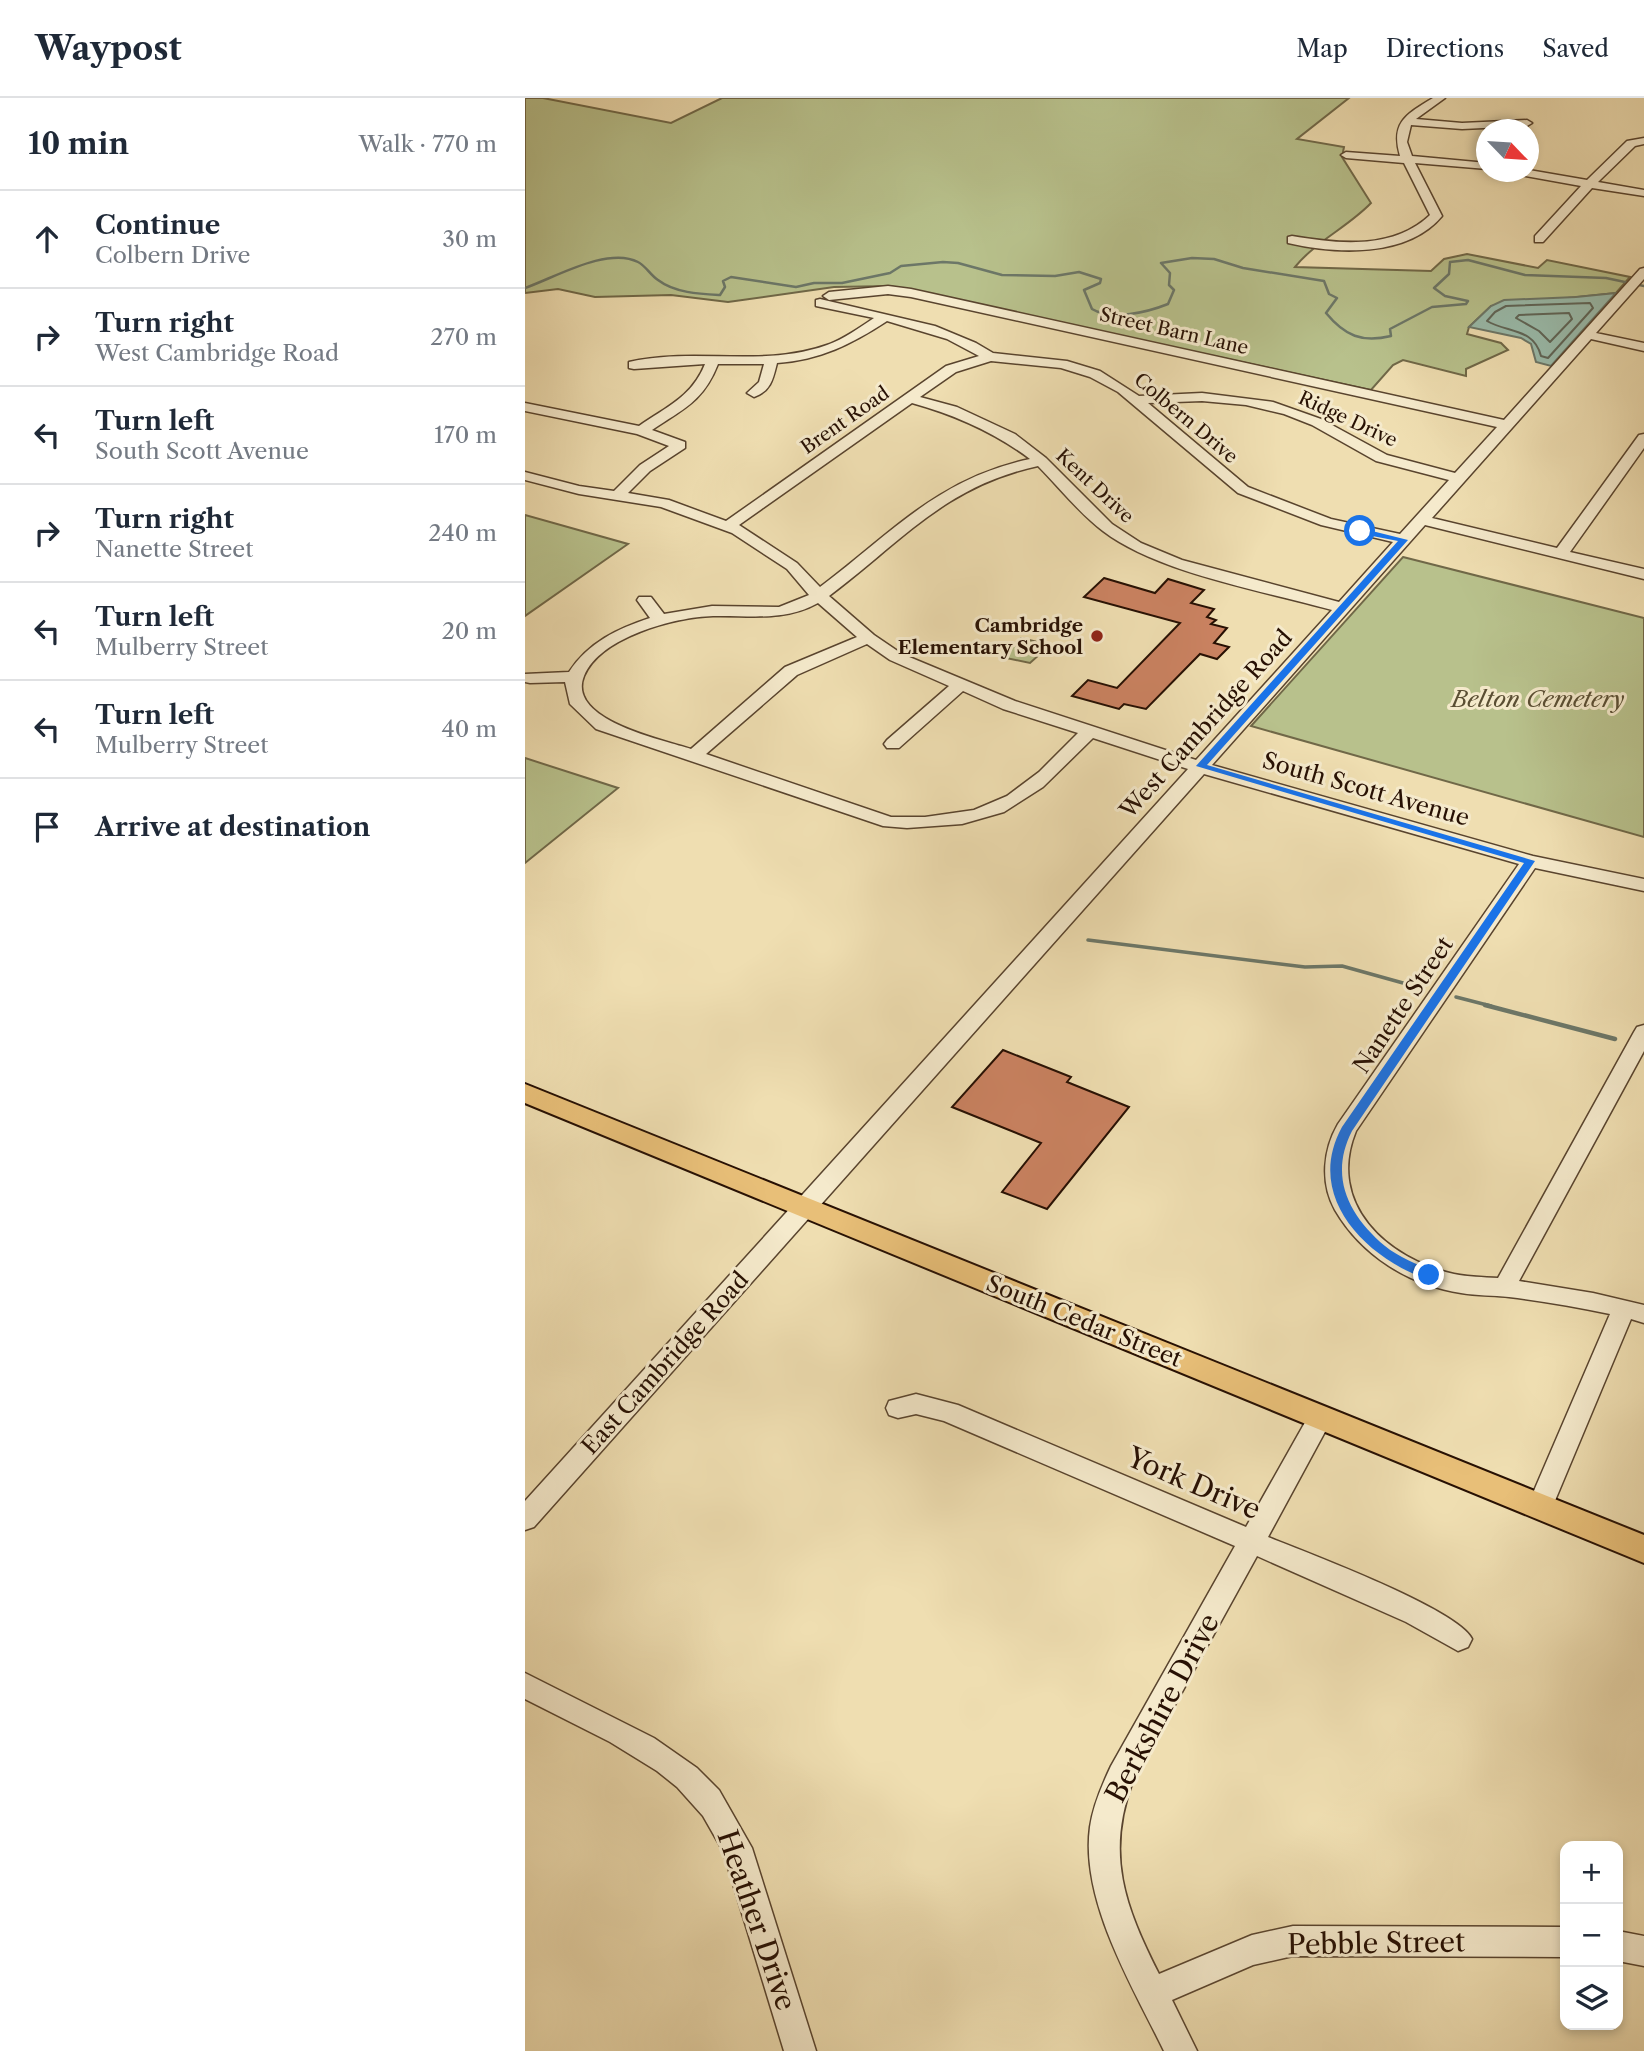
<!DOCTYPE html>
<html lang="en">
<head>
<meta charset="utf-8">
<style>
	body { margin:0; font-family:"Libre Caslon Text",serif; background:#f2f2f3; color:#1f2937 }
	.controls { position:absolute; right:21px; bottom:21px; display:grid; overflow:hidden; border-radius:14px; box-shadow:0 4px 10px #0003 }
	.controls button { width:63px; height:63px; display:grid; place-items:center; padding:0; border:0; border-bottom:2px solid #e0e1e3; background:#fff; color:#1f2937; font:35px sans-serif }
	.compass { position:absolute; left:951px; top:21px; width:63px; height:63px; border-radius:50%; background:#fff; box-shadow:0 4px 10px #0003; rotate:115deg }
	.stop { position:absolute; width:21px; height:21px; margin:-16px; border:5px solid #1a73e8; border-radius:50%; background:#fff }
	.stop.end { background:#1a73e8; border-color:#fff; box-shadow:0 2px 7px #0008 }
	.list { margin:0; padding:0; list-style:none }
	h2 { display:flex; justify-content:space-between; align-items:center; height:91px; margin:0; padding:0 28px; font-size:30px }
	h2 small { font-size:23px; font-weight:400; color:#747a83 }
	.list li { display:grid; grid-template-columns:46px 1fr auto; gap:21px; align-items:center; box-sizing:border-box; height:98px; padding:0 28px; border-top:2px solid #e0e1e3 }
	.list b { display:block; font-size:26px; white-space:nowrap }
	.list p { margin:0; font-size:23px; white-space:nowrap; color:#747a83 }
	.list em { font-size:23px; font-style:normal; color:#747a83 }
	.icon { flex:none; width:38px; height:38px; fill:none; stroke:currentColor; stroke-width:2; stroke-linecap:round; stroke-linejoin:round }
	.map { position:relative; flex:none; width:1119px; height:1953px; overflow:hidden }
	header { display:flex; align-items:center; gap:42px; box-sizing:border-box; height:98px; padding:0 35px; background:#fff; border-bottom:2px solid #e0e1e3 }
	header strong { font-size:33px }
	nav { display:flex; gap:38px; margin-inline-start:auto; font-size:24px }
	main { display:flex }
	aside { flex:1; background:#fff }
	.map>svg:first-child { display:block }
	.green { fill:#b8c18c; stroke:#706848; stroke-width:2 }
	.water { fill:#9abcac; stroke:#6c7768; stroke-width:2 }
	.lines { fill:none; stroke-linecap:round; stroke-linejoin:round }
	.shore { stroke:#606658; stroke-width:2 }
	.stream-far2 { stroke:#6c7768; stroke-width:2.5 }
	.stream-far1 { stroke:#6c7768; stroke-width:3.5 }
	.stream { stroke:#6c7768; stroke-width:4.5 }
	.building { fill:#ca8261; stroke:#271003; stroke-width:2 }
	.minor-casing { stroke:#59442e; stroke-width:3 }
	.major-casing { stroke:#271003; stroke-width:4 }
	.minor { fill:#f5eacc; fill-rule:evenodd }
	.major { fill:#e8bf78; fill-rule:evenodd }
	.route { fill:#1a73e8 }
	.poi-dot { fill:#8f2418; stroke:#f5eacc; stroke-width:2.5 }
	.labels { text-anchor:middle; dominant-baseline:central; stroke-width:6; stroke-linejoin:round; paint-order:stroke }
	.far-street-label { font-size:19px; fill:#271003; stroke:#f5eacc }
	.far-poi-label { font-size:19px; font-weight:bold; fill:#271003; stroke:#f5eacc; text-anchor:end }
	.park-label { font-size:23px; font-style:italic; fill:#5a4e33; stroke:#f5eacc }
	.street-label { font-size:23px; fill:#271003; stroke:#f5eacc }
	.near-street-label { font-size:28px; fill:#271003; stroke:#f5eacc }
</style>
</head>
<body>
<header>
<strong>Waypost</strong>
<nav><a>Map</a><a>Directions</a><a>Saved</a></nav>
</header>
<main>
<aside>
<h2>10 min<small>Walk · 770 m</small></h2>
<ul class="list">
<li><svg class="icon" aria-label="ahead" viewBox="0 0 24 24"><path d="M12 20V5M6 11l6-6 6 6"/></svg><div><b>Continue</b><p>Colbern Drive</p></div><em>30 m</em></li>
<li><svg class="icon" aria-label="right" viewBox="0 0 24 24"><path d="M7 20v-9h11M14 6l5 5-5 5"/></svg><div><b>Turn right</b><p>West Cambridge Road</p></div><em>270 m</em></li>
<li><svg class="icon" aria-label="left" viewBox="0 0 24 24"><path d="M17 20v-9H6M10 6l-5 5 5 5"/></svg><div><b>Turn left</b><p>South Scott Avenue</p></div><em>170 m</em></li>
<li><svg class="icon" aria-label="right" viewBox="0 0 24 24"><path d="M7 20v-9h11M14 6l5 5-5 5"/></svg><div><b>Turn right</b><p>Nanette Street</p></div><em>240 m</em></li>
<li><svg class="icon" aria-label="left" viewBox="0 0 24 24"><path d="M17 20v-9H6M10 6l-5 5 5 5"/></svg><div><b>Turn left</b><p>Mulberry Street</p></div><em>20 m</em></li>
<li><svg class="icon" aria-label="left" viewBox="0 0 24 24"><path d="M17 20v-9H6M10 6l-5 5 5 5"/></svg><div><b>Turn left</b><p>Mulberry Street</p></div><em>40 m</em></li>
<li><svg class="icon" aria-label="arrive" viewBox="0 0 24 24"><path d="M6 21V4h12l-3 4 3 4H6"/></svg><div><b>Arrive at destination</b></div></li>
</ul>
</aside>
<div class="map">
<svg width="1119" height="1953" viewBox="0 0 1119 1953">
	<rect width="100%" height="100%" fill="#efdeb1"/>
	<filter id="stains"><feTurbulence type="fractalNoise" baseFrequency=".00286" numOctaves="4"/><feColorMatrix values="0 0 0 0 .2 0 0 0 0 .09 0 0 0 0 .02 0 0 0 .5 -.17"/></filter>
	<radialGradient id="worn" r=".72"><stop offset=".6" stop-color="#630" stop-opacity="0"/><stop offset="1" stop-color="#630" stop-opacity=".3"/></radialGradient>
	<g class="green">
		<path d="M0,0H18L146,25L197,0H824L772,41L819,49L817,59L846,105C823,129 791,143 770,169L906,173L919,161L942,156L1013,170L1022,162L1105,179L1091,195L966,208L944,229L942,236L976,245L983,252L941,271V278L878,262L868,267L846,292L365,188L309,189L203,204L146,197L70,199L33,191L0,195Z"/>
		<polygon points="0,417 103,446 0,518"/>
		<polygon points="878,459 1119,520 1119,739 726,628"/>
		<polygon points="496,540 525,547 505,565 476,559"/>
		<polygon points="0,660 93,690 0,765"/>
	</g>
	<polygon class="water" points="1091,195 1026,268 1011,264 1006,246 996,240 944,229 966,208 979,202 1051,199"/>
	<g class="lines">
		<g class="shore">
			<path d="M1065,205L1068,210L1023,260L1016,258C1009,230 983,235 962,223L970,214L981,208Z"/>
			<polygon points="1044,215 1047,221 1025,244 1014,233 991,220 994,217"/>
		</g>
		<path class="stream-far2" d="M0,190C29,180 83,148 113,164C121,168 125,177 133,182C150,195 175,196 195,197L200,189L198,183L206,179L271,189L289,185H317L365,175L376,168L418,164L433,165L477,177L530,178L554,174L576,181L575,185L559,192L567,211C587,223 623,214 643,206L649,192L644,187L645,175L636,165L667,160L689,161L718,170L799,183L804,196L812,200L801,215C820,238 837,245 866,238L865,231L907,209L941,206L943,203L920,198L909,190L924,176L925,164L943,162L1000,177L1081,180L1119,188"/>
		<g class="stream-far1">
			<polyline points="563,842 780,869 817,868 896,890"/>
			<polyline points="931,899 966,908"/>
		</g>
		<polyline class="stream" points="960,907 1090,941"/>
	</g>
	<g class="building">
		<polygon points="579,480 630,495 643,481 679,492 666,505 689,511 682,519 691,522 686,526 702,530 689,545 704,549 692,561 675,556 621,611 599,606 594,611 547,598 563,582 592,590 655,525 559,499"/>
		<polygon points="478,952 546,979 542,984 604,1009 522,1111 477,1094 516,1045 427,1009"/>
	</g>
	<g class="lines">
		<defs>
			<g id="minor">
				<path d="M908,0H920L891,21L937,25L1002,22L1007,25L1002,28L937,31L886,27L882,44L887,58L962,65V71L890,65L917,118C882,160 811,156 763,145V139L767,138C814,146 868,152 905,117L879,65L821,60L816,57L821,54L875,58C865,24 882,16 908,0Z"/>
				<polygon points="1119,40 1119,46 1110,48 1073,84 1119,92 1119,98 1067,90 1018,144 1010,144 1010,138 1056,88 995,77 990,74 1004,72 1062,82 1102,43"/>
				<path d="M1119,170V181L1071,235L1119,245V253L1066,241L907,420L1032,450L1114,337L1119,336V350L1045,454L1119,471V481L900,427L687,667L1008,758L1119,781V793L1010,770L831,1033C801,1106 862,1161 929,1176C943,1179 958,1179 973,1180L1109,934L1112,929L1119,927V953L994,1183L1068,1195L1119,1207V1225L1106,1221L1024,1417L1015,1420L1006,1417L1002,1409L1085,1216C1052,1209 1018,1203 984,1199C968,1197 952,1198 936,1195C884,1187 837,1158 810,1112C795,1085 798,1052 813,1026L994,766L679,676L9,1429L0,1432V1403L663,671L568,640L518,689L479,714L437,726L382,730L358,728L71,631L45,606L40,584L5,585L0,584V576L44,574C64,544 92,531 125,520L112,502L114,499H126L139,516L187,508L254,509L284,497L262,471L207,435L136,409L54,396L0,382V374L54,388L89,393L115,367L144,348L112,336L0,313V305L114,328C141,309 167,299 180,266L109,271L104,270V264C169,249 238,270 302,247C319,241 334,230 349,220L291,208V202L295,201L410,228L451,245L468,255L542,263L575,273L614,298L677,295L748,304L796,321L862,357L930,375L972,329L386,199L363,196L304,202L298,198L304,194L363,188L386,191L979,322L1115,171ZM362,223L422,241L454,258L421,268L201,423L144,402L103,395L125,373L160,350V344L127,332C158,311 178,304 193,266H239L234,284L222,295L229,299C246,293 248,281 252,265C295,262 327,246 362,223ZM466,263L536,270L565,279L593,294L713,395L796,427L868,444L814,504L657,462L616,445L587,426L521,360L490,336L432,309L395,299L431,274ZM677,303L721,307L759,316L787,327L851,363L924,382L875,436L806,421L723,389L623,305ZM387,305C430,317 469,334 505,361C412,381 367,435 295,489L272,465L214,427ZM513,368C534,389 554,415 578,433C633,475 739,493 807,512L671,662L490,603L377,556L349,537L304,498C376,444 420,388 513,368ZM293,505L332,539L260,569L166,651C138,642 41,622 59,578C75,539 150,519 188,518C225,517 259,524 293,505ZM342,546L365,562L424,588L362,642L359,646L362,650H374L438,593L478,611L553,635L514,674L482,698L449,712L400,719H366L181,656L272,577Z"/>
				<path d="M391,1296L433,1307L721,1429L787,1312L796,1309L805,1312L808,1319L743,1439C780,1454 933,1511 947,1541L943,1549L933,1553L881,1524L732,1458L608,1683C580,1756 600,1809 634,1876L727,1837L768,1828L1040,1829V1859L768,1858L728,1867L647,1902L672,1953H639C608,1889 555,1803 565,1729C568,1708 577,1687 586,1668L710,1448L419,1323L391,1316L373,1320L364,1317L361,1310L364,1303Z"/>
				<polygon points="0,1575 129,1640 172,1670 194,1692 227,1750 291,1953 259,1953 198,1753 178,1718 152,1689 132,1673 85,1644 0,1601"/>
				<polygon points="1093,1833 1119,1838 1119,1868 1093,1863"/>
			</g>
			<polygon id="major" points="0,986 1119,1437 1119,1465 0,1005"/>
		</defs>
		<use href="#minor" class="minor-casing"/>
		<use href="#major" class="major-casing"/>
		<use href="#minor" class="minor"/>
		<use href="#major" class="major"/>
	</g>
	<path class="route" d="M835,430L883,442L682,667L1010,763L827,1033C804,1078 823,1117 860,1148C873,1159 893,1166 908,1174V1181L904,1182C840,1160 779,1098 817,1029L999,765L671,668L873,443L832,435Z"/>
	<circle class="poi-dot" cx="572" cy="538" r="7"/>
	<g class="labels">
		<g class="far-street-label">
			<text transform="translate(649 233) rotate(13)">Street Barn Lane</text>
			<text transform="translate(661 320) rotate(40)">Colbern Drive</text>
			<text transform="translate(823 321) rotate(25)">Ridge Drive</text>
			<text transform="translate(320 322) rotate(-35)">Brent Road</text>
			<text transform="translate(570 388) rotate(43)">Kent Drive</text>
		</g>
		<g class="far-poi-label">
			<text x="558" y="527">Cambridge<tspan x="558" dy="22">Elementary School</tspan></text>
		</g>
		<g class="park-label">
			<text x="1013" y="601">Belton Cemetery</text>
		</g>
		<g class="street-label">
			<text transform="translate(681 626) rotate(-48)">West Cambridge Road</text>
			<text transform="translate(841 691) rotate(16)">South Scott Avenue</text>
			<text transform="translate(878 907) rotate(-56)">Nanette Street</text>
			<text transform="translate(559 1223) rotate(22)">South Cedar Street</text>
			<text transform="translate(140 1265) rotate(-48)">East Cambridge Road</text>
		</g>
		<g class="near-street-label">
			<text transform="translate(669 1385) rotate(23)">York Drive</text>
			<text transform="translate(637 1610) rotate(-62)">Berkshire Drive</text>
			<text transform="translate(232 1822) rotate(71)">Heather Drive</text>
			<text transform="translate(851 1845) rotate(-1)">Pebble Street</text>
		</g>
	</g>
	<rect width="100%" height="100%" filter="url(#stains)"/>
	<rect width="100%" height="100%" fill="url(#worn)"/>
</svg>
<div class="controls">
<button>+</button>
<button>−</button>
<button><svg class="icon" aria-label="layers" viewBox="0 0 24 24"><path d="M12 4l9 5-9 5-9-5zM3 14l9 5 9-5"/></svg></button>
</div>
<svg class="compass" viewBox="-18 -18 36 36"><path d="M0-13l5 13h-10z" fill="#e53935"/><path d="M0 13l5-13h-10z" fill="#747a83"/></svg>
<div class="stop" style="left:835px;top:433px"></div>
<div class="stop end" style="left:904px;top:1177px"></div>
</div>
</main>
</body>
</html>
